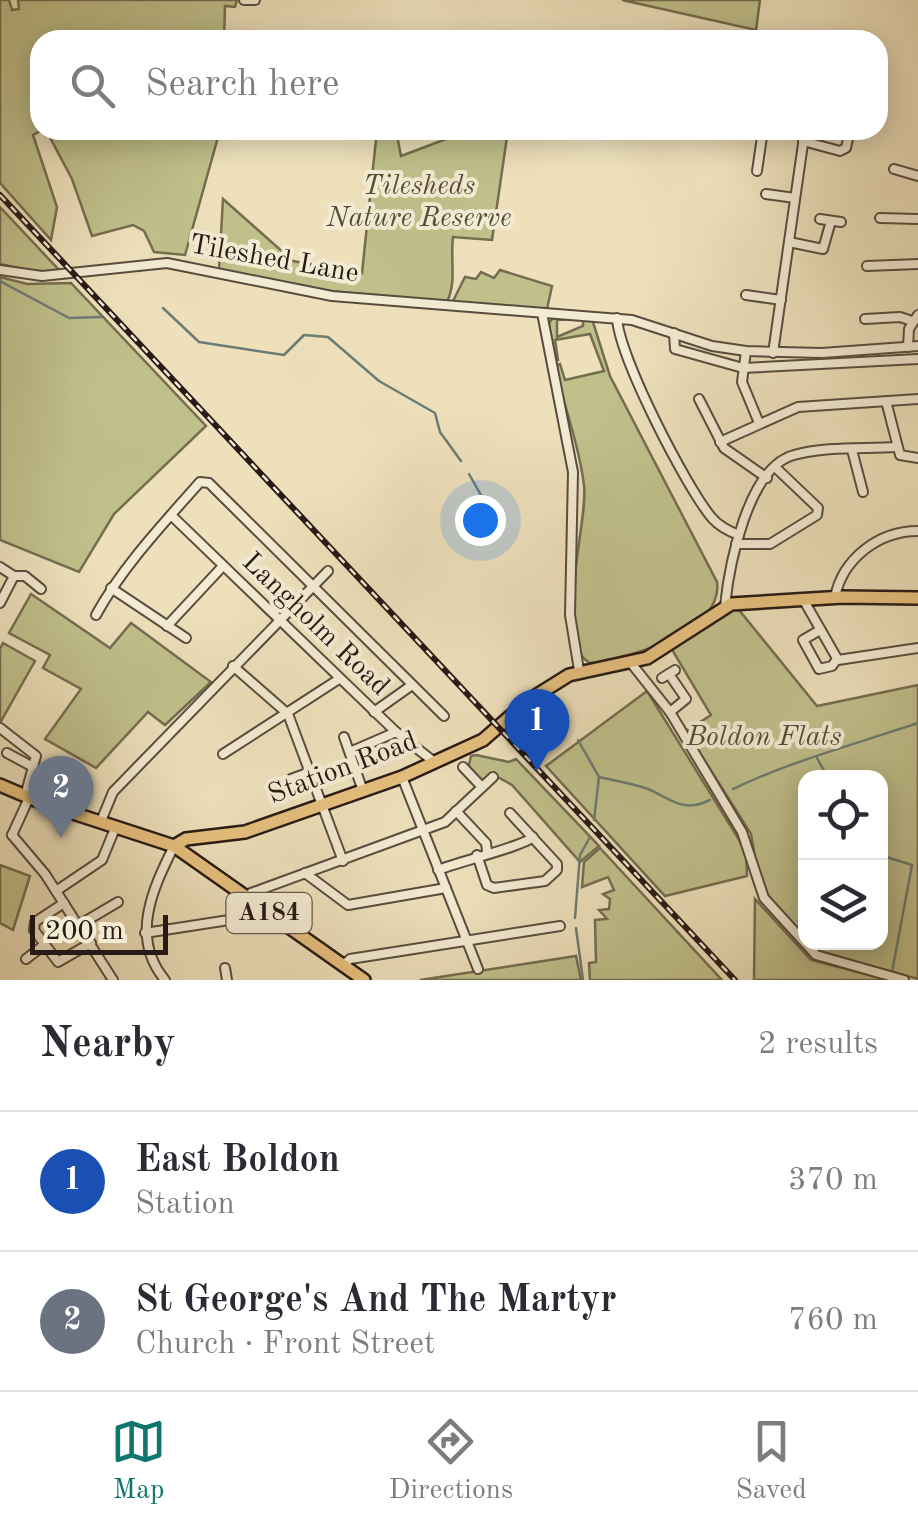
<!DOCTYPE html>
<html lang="en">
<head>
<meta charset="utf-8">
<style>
	body { margin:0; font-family:"Old Standard TT",serif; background:#f2f2f3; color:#2b2b33 }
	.controls { position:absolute; right:30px; bottom:30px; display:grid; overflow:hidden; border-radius:20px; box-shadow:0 5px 25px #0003 }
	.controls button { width:90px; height:90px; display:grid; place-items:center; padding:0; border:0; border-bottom:2px solid #e1e1e2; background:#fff; color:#2b2b33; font:50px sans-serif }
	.scale { position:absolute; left:30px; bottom:25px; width:138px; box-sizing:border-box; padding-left:10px; border:5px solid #281a15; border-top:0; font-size:28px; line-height:35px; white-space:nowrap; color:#281a15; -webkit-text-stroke:8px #f3ebd3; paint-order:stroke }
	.you { position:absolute; left:480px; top:520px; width:35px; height:35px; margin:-25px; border:8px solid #fff; border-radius:50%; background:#1a73e8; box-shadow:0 0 0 15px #1a73e833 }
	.badge { display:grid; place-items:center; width:65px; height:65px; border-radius:50%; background:#0f766e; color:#fff; font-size:32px; font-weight:700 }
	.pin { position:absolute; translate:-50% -82px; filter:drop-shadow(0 2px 5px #0008) }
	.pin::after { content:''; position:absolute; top:52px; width:35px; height:30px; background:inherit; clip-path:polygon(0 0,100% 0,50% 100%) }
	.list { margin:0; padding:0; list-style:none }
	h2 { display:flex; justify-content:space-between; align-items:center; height:130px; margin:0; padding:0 40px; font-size:42px }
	h2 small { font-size:32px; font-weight:400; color:#7c7c81 }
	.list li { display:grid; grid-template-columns:65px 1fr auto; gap:30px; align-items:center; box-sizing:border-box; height:140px; padding:0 40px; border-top:2px solid #e1e1e2 }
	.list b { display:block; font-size:38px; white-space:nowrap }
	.list p { margin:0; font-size:32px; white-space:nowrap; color:#7c7c81 }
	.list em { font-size:32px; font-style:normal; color:#7c7c81 }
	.icon { flex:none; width:55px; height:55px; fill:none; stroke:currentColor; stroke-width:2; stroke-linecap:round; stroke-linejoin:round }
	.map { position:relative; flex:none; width:918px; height:980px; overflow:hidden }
	.search { position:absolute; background:#fff; box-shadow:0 5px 25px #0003; left:30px; right:30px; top:30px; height:110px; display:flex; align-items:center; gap:25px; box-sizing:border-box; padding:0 35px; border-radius:30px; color:#7c7c81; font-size:38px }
	.sheet { height:410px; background:#fff }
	nav { display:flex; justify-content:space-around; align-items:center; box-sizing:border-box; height:140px; border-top:2px solid #e1e1e2; background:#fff; font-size:28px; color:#7c7c81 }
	nav a { display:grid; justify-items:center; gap:5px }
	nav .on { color:#0f766e }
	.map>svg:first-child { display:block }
	.green { fill:#c0c08b; stroke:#746d50; stroke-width:2.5 }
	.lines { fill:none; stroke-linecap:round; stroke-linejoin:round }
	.stream { stroke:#6c7c74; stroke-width:2.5 }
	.minor-casing { stroke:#594c3e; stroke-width:12 }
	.major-casing { stroke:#281a15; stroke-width:16 }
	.minor { stroke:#f3ebd3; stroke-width:8 }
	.major { stroke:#e6c07e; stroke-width:11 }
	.rail-casing { stroke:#281a15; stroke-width:6 }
	.rail { stroke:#f3ebd3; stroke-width:2.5; stroke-dasharray:8; stroke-linecap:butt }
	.labels { text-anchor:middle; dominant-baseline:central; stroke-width:8; stroke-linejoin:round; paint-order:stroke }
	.shield { fill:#f3ebd3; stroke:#65594e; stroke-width:2.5 }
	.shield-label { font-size:25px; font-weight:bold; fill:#281a15 }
	.park-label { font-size:28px; font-style:italic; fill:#564c38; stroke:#f3ebd3 }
	.street-label { font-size:28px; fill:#281a15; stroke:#f3ebd3 }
</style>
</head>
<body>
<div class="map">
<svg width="918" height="980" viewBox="0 0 918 980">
	<rect width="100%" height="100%" fill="#ede0bb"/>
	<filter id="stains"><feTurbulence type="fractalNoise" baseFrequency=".002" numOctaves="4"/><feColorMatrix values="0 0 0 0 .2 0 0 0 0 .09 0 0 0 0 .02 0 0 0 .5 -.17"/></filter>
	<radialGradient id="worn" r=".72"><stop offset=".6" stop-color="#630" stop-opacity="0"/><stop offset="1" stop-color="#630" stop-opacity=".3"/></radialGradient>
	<g class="green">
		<polygon points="0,0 9,0 12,10 19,9 18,0 237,0 235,7 225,6 224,40 40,40 42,130 33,135 57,207 51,240 0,183"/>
		<polygon points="622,0 760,0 756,30"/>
		<polygon points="46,130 220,130 185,255 154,252 144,231 133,225 92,236 72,179"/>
		<path d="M377,130H396L401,156L470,130H508L492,240L453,237C450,261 457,281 447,302L319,290L219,269L223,199L293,261L362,273Z"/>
		<polygon points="0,207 59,270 40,273 0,264"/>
		<polygon points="500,270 552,286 547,309 452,303 465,277 476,279 481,272 494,278"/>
		<polygon points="0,277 27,284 71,283 206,426 114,514 79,572 0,540"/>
		<path d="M553,318L577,319L557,320V337L583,326V319H592L610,376L717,582C724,630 628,659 590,663C551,642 589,521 584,485C579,446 564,404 554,366L560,364L565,380L604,371L590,334L555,340L558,360L553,361L549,323Z"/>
		<polygon points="31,594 110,648 131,623 211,682 165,725 148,712 96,768 45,739 81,689 43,668 50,655 9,633"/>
		<polygon points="735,605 817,706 918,685 918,979 821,952 811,943 880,942 880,778 806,778 805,937 760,886 751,834 686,731 711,715 671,648"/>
		<polygon points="3,643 35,661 0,723 0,649"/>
		<polygon points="647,691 746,851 747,876 665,896 546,766"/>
		<polygon points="476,755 509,762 516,759 599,846 580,862 512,785 494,775 484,782 468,769 471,756"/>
		<polygon points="600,848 722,980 590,980 589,963 596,962 595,920 607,919 599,910 609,909 610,899 603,894 614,890 608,877 582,887 584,862"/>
		<polygon points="0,865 30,876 13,930 0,923"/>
		<polygon points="755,899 811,960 888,980 754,980"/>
		<polygon points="576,956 581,980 420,980"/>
	</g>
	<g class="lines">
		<g class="stream">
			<polyline points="0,281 69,318 101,317"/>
			<polyline points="163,308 199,342 284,355 304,335 328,337 379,381 435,413 440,432 461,461"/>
			<polyline points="469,474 495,520"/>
			<polyline points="578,740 599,777 594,820"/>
			<polyline points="817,758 828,778"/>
			<path d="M599,777C615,781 633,783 648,789C673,800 683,813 710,800"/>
			<path d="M733,789C791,761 856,744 918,723"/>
			<polyline points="880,855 912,865 892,972"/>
			<polyline points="575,918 580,855 590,837"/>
			<polyline points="576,928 583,980"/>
		</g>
		<defs>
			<g id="minor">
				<polyline points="244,0 255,0"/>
				<polyline points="803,141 840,151 846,148 850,130"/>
				<polyline points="894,169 918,176"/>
				<polyline points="757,171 763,130"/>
				<polyline points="766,194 795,198"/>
				<polyline points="880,218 918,219"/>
				<polyline points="820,219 841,222"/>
				<polyline points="789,242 823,249 831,221"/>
				<polyline points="867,266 918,264"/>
				<polyline points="0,270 42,276 167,263 332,296 632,320 712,346 746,351 822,353 918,346"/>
				<polyline points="746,295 781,300"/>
				<polyline points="542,313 573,472 570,615 579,670"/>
				<path d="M617,318C619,357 686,487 712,518C720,527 728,531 739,535"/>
				<polyline points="865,319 900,317 912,321"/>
				<polyline points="674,333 675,349 743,368 918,359"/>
				<polyline points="908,347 909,329 918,315"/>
				<polyline points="746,351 742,382 759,423"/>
				<polyline points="773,353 805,130"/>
				<polyline points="699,399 724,448 767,478"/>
				<polyline points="886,401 900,455 918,458"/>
				<polyline points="720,442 798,407 918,399"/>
				<polyline points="852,450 863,492"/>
				<polyline points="171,515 396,732 433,761"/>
				<polyline points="736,544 770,544 817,515 818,508 775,467"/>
				<polyline points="0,567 14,576 0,603"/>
				<polyline points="14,576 25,576 41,589"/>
				<polyline points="111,588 186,638"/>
				<path d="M835,597C843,558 879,531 918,531"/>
				<polyline points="803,599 838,660 918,648"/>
				<path d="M725,606C729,566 748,467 794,455C825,446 864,449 896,447"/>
				<path d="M96,615C123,566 163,524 200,482L209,483L444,716"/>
				<polyline points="167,626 222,567"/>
				<polyline points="820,630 803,640 819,669 832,666 837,659"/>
				<polyline points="631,663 670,712 742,832 764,898 816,955 904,980"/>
				<polyline points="233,666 288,714 343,861"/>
				<polyline points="669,674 686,699 670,712"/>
				<polyline points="662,678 675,670"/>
				<polyline points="374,712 412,685"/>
				<polyline points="0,728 36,756 25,796"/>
				<polyline points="344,737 363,791"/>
				<polyline points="350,752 396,732"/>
				<polyline points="7,753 33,767"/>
				<polyline points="223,754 339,679"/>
				<polyline points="463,767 482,787"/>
				<polyline points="402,777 478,969"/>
				<polyline points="291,779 310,772"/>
				<polyline points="456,811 486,843 487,851"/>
				<polyline points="101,821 113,792 328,571"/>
				<polyline points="12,835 45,874 113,980"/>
				<polyline points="12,835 29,798"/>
				<polyline points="477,855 487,885 494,888 545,881 557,870 557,864 510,813"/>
				<path d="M438,870C458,862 524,846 533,837"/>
				<polyline points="305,873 348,905 446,888"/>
				<polyline points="56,891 102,860 116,826"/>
				<polyline points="64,903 35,922 34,930 58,962 91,943"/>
				<polyline points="79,925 118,902"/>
				<polyline points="145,933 229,920 251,893 445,822 493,777"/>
				<polyline points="26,959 44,945"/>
				<polyline points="343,965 350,959 560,926"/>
				<polyline points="225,968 227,980"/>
				<path d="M165,980C130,938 152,890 174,846"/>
			</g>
			<g id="major">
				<polyline points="0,785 42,803 174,846 364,980"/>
				<polyline points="174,846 186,839 245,832 402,777 483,740 529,700 569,675 647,658 731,604 843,597 918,598"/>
			</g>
		</defs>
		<use href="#minor" class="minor-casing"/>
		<use href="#major" class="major-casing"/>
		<use href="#minor" class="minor"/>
		<use href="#major" class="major"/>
		<defs>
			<polyline id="rail" points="0,195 735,980"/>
		</defs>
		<use href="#rail" class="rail-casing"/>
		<use href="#rail" class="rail"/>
	</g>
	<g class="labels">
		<rect class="shield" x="226.5" y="893" width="85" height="40" rx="8"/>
		<g class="shield-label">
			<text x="269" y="913">A184</text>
		</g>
		<g class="park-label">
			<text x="419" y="187">Tilesheds<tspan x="419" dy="32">Nature Reserve</tspan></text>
			<text x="764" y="738">Boldon Flats</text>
		</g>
		<g class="street-label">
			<text transform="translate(274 260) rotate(10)">Tileshed Lane</text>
			<text transform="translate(315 625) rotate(44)">Langholm Road</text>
			<text transform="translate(343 769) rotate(-21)">Station Road</text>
		</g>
	</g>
	<rect width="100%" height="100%" filter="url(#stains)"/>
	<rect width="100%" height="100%" fill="url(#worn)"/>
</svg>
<div class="controls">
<button><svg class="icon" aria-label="locate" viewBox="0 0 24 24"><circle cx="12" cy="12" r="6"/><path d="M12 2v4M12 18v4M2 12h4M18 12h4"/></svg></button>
<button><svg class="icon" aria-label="layers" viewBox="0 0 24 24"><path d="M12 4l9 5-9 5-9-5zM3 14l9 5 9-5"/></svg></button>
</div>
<div class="scale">200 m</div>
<div class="you"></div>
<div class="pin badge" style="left:537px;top:771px;background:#1a4fb4">1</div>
<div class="pin badge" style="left:61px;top:838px;background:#6b7280">2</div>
<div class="search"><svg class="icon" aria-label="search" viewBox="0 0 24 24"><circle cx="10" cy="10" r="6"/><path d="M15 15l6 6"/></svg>Search here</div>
</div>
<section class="sheet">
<h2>Nearby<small>2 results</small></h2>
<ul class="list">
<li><span class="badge" style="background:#1a4fb4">1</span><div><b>East Boldon</b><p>Station</p></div><em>370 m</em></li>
<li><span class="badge" style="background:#6b7280">2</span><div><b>St George's And The Martyr</b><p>Church · Front Street</p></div><em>760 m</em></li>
</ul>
</section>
<nav>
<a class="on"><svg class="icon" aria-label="map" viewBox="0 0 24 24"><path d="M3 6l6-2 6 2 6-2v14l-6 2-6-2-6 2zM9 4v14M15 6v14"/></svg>Map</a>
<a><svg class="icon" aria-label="directions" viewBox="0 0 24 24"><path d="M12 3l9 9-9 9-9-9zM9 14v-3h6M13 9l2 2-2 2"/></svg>Directions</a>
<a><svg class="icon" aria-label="saved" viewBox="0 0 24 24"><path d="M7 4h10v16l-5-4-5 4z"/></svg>Saved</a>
</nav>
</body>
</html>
